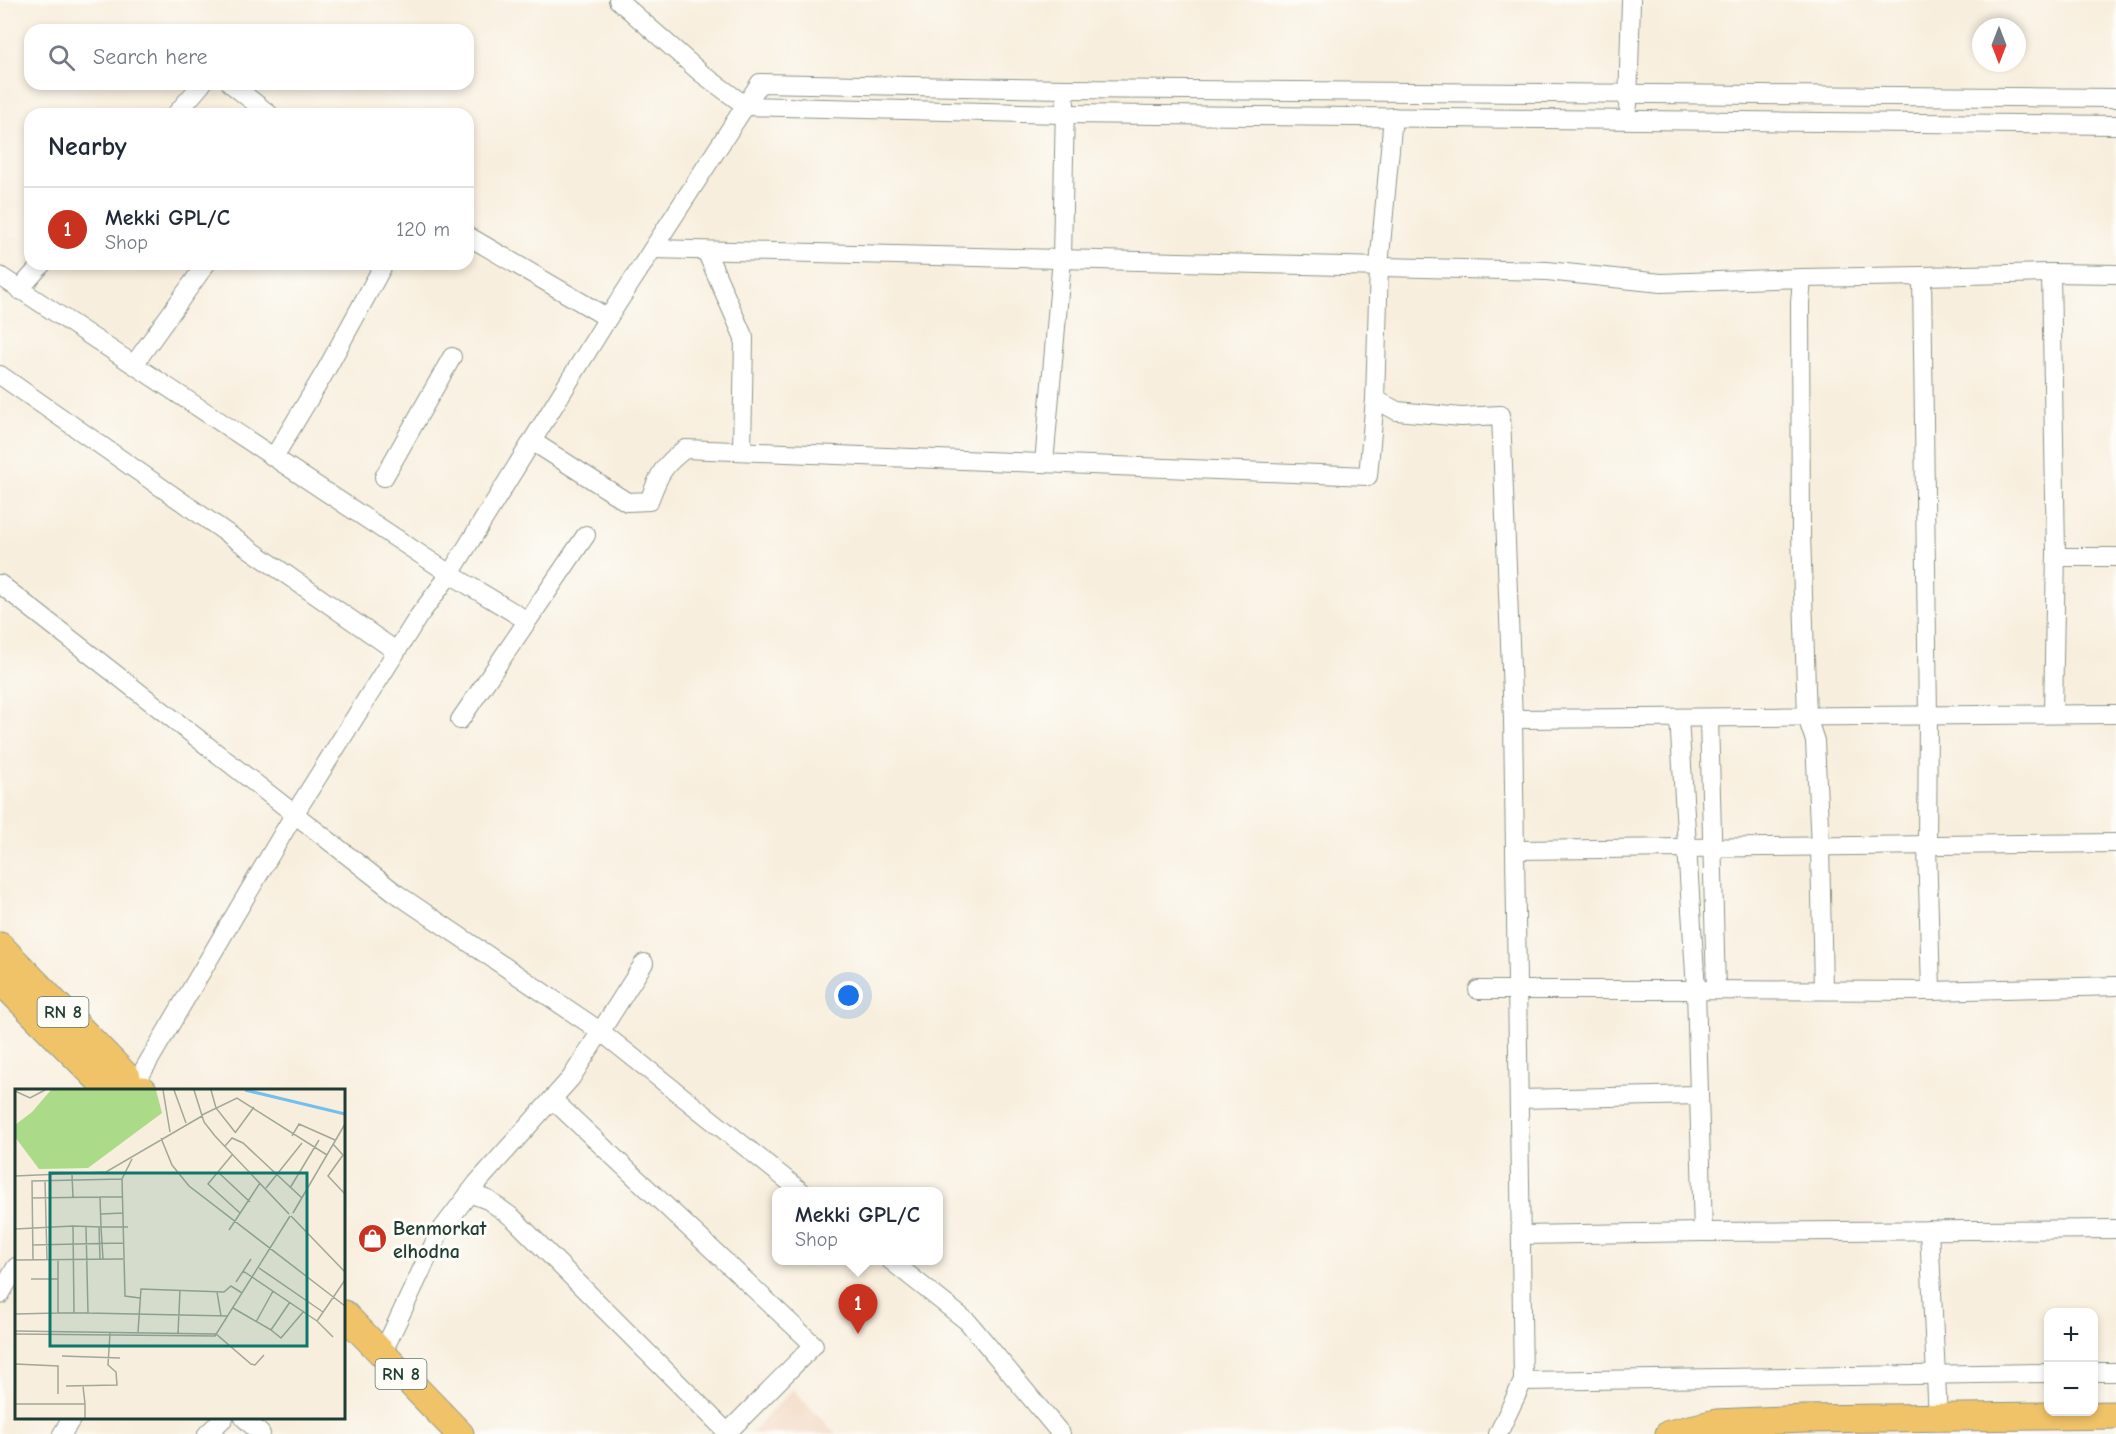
<!DOCTYPE html>
<html lang="en">
<head>
<meta charset="utf-8">
<style>
	body { margin:0; font-family:"Comic Neue",sans-serif; background:#f2f2f3; color:#1f2937 }
	.controls { position:absolute; right:18px; bottom:18px; display:grid; overflow:hidden; border-radius:12px; box-shadow:0 3px 9px #0003 }
	.controls button { width:54px; height:54px; display:grid; place-items:center; padding:0; border:0; border-bottom:2px solid #e0e1e3; background:#fff; color:#1f2937; font:30px sans-serif }
	.compass { position:absolute; left:1972px; top:18px; width:54px; height:54px; border-radius:50%; background:#fff; box-shadow:0 3px 9px #0003; rotate:180deg }
	.you { position:absolute; left:849px; top:996px; width:21px; height:21px; margin:-15px; border:4px solid #fff; border-radius:50%; background:#1a73e8; box-shadow:0 0 0 9px #1a73e833 }
	.badge { display:grid; place-items:center; width:39px; height:39px; border-radius:50%; background:#c8321e; color:#fff; font-size:20px; font-weight:700 }
	.pin { position:absolute; translate:-50% -50px; filter:drop-shadow(0 2px 3px #0008) }
	.pin::after { content:''; position:absolute; top:32px; width:21px; height:18px; background:inherit; clip-path:polygon(0 0,100% 0,50% 100%) }
	.popup { position:absolute; left:772px; top:1187px; width:171px; height:78px; box-sizing:border-box; display:grid; place-content:center; border-radius:12px; background:#fff; filter:drop-shadow(0 2px 4px #0005); font-size:20px; white-space:nowrap; color:#747a83 }
	.popup b { font-size:22px; color:#1f2937 }
	.popup::after { content:''; position:absolute; left:50%; top:100%; margin-left:-12px; border:12px solid transparent; border-top-color:#fff }
	.list { margin:0; padding:0; list-style:none }
	h2 { display:flex; justify-content:space-between; align-items:center; height:78px; margin:0; padding:0 24px; font-size:26px }
	h2 small { font-size:20px; font-weight:400; color:#747a83 }
	.list li { display:grid; grid-template-columns:39px 1fr auto; gap:18px; align-items:center; box-sizing:border-box; height:84px; padding:0 24px; border-top:2px solid #e0e1e3 }
	.list b { display:block; font-size:22px; white-space:nowrap }
	.list p { margin:0; font-size:20px; white-space:nowrap; color:#747a83 }
	.list em { font-size:20px; font-style:normal; color:#747a83 }
	.icon { flex:none; width:33px; height:33px; fill:none; stroke:currentColor; stroke-width:2; stroke-linecap:round; stroke-linejoin:round }
	.map { position:relative; flex:none; width:2116px; height:1434px; overflow:hidden }
	.search { position:absolute; background:#fff; box-shadow:0 3px 9px #0003; left:24px; top:24px; width:450px; height:66px; display:flex; align-items:center; gap:15px; box-sizing:border-box; padding:0 21px; border-radius:18px; color:#747a83; font-size:22px }
	.panel { position:absolute; background:#fff; box-shadow:0 3px 9px #0003; left:24px; top:108px; width:450px; height:162px; border-radius:18px }
	.map>svg:first-child { display:block }
	.built { fill:#f2d4be }
	.lines { fill:none; stroke-linecap:round; stroke-linejoin:round }
	.minor-casing { stroke:#8c9688; stroke-width:20 }
	.primary-casing { stroke:#8c9688; stroke-width:29 }
	.minor { stroke:#fff; stroke-width:18 }
	.primary { stroke:#f1c369; stroke-width:27 }
	.labels { text-anchor:middle; dominant-baseline:central; stroke-width:6; stroke-linejoin:round; paint-order:stroke }
	.shield { fill:#fdfcf7; stroke:#62766e; stroke-width:1.5 }
	.shield-label { font-size:18px; font-weight:bold; fill:#1f3d34 }
	.poi-label { font-size:20px; font-weight:bold; fill:#1f3d34; stroke:#fdfcf7; text-anchor:start }
	.inset-river { fill:none; stroke:#72c0ed; stroke-width:3 }
	.inset-road { fill:none; stroke:#a1a799; stroke-width:1.5 }
	.view { fill:#0f766e; fill-opacity:0.15; stroke:#0f766e; stroke-width:3 }
	.inset-edge { fill:none; stroke:#1f3d34; stroke-width:3 }
</style>
</head>
<body>
<div class="map">
<svg width="2116" height="1434" viewBox="0 0 2116 1434">
	<rect width="100%" height="100%" fill="#fdfcf7"/>
	<filter id="ink" filterUnits="userSpaceOnUse"><feTurbulence type="fractalNoise" baseFrequency=".0167" numOctaves="2"/><feDisplacementMap in="SourceGraphic" scale="12" xChannelSelector="R" yChannelSelector="G"/><feConvolveMatrix kernelMatrix="1 2 1 2 8 2 1 2 1" color-interpolation-filters="sRGB"/></filter>
	<filter id="wash" filterUnits="userSpaceOnUse"><feTurbulence type="fractalNoise" baseFrequency=".008" numOctaves="4" result="noise"/><feDisplacementMap in="SourceGraphic" scale="24" xChannelSelector="R" yChannelSelector="G"/><feGaussianBlur stdDeviation="1.35" result="paint"/><feColorMatrix in="noise" values="0 0 0 0 0 0 0 0 0 0 0 0 0 0 0 0 0 1.4 0 .05"/><feComposite in="paint" operator="in"/></filter>
	<g filter="url(#wash)">
		<rect width="100%" height="100%" fill="#f8eedd"/>
		<polygon class="built" points="793,1389 836,1434 750,1434"/>
	</g>
	<g filter="url(#ink)">
		<g class="lines">
			<defs>
				<g id="minor">
					<polyline points="618,0 701,73 746,106 1063,114 2116,125"/>
					<polyline points="231,84 269,114"/>
					<polyline points="1628,106 1631,0"/>
					<polyline points="176,114 202,84"/>
					<polyline points="468,236 608,318"/>
					<polyline points="653,249 1547,271 1661,283 1802,278 1800,303 1801,534 1807,717 1815,741 1820,846 1823,989"/>
					<polyline points="706,251 744,338 742,451"/>
					<polyline points="2051,273 2116,274"/>
					<polyline points="0,276 450,574 418,617 295,813 137,1081"/>
					<polyline points="1922,276 2051,273 2056,552 2053,713"/>
					<polyline points="1802,278 1922,276 1928,716 1927,845 1931,991 1696,990 1703,1232 2116,1229"/>
					<polyline points="19,290 42,264"/>
					<polyline points="135,363 206,264"/>
					<polyline points="0,375 396,651"/>
					<polyline points="1375,399 1397,411 1461,417 1501,415 1513,719 1523,1381 1498,1434"/>
					<path d="M532,441L627,502L649,501C659,475 662,466 685,449L1368,476L1375,399L1379,266L1393,117"/>
					<polyline points="274,457 325,372 384,264"/>
					<polyline points="1044,463 1062,259 1065,103"/>
					<polyline points="384,477 452,357"/>
					<polyline points="2056,557 2116,557"/>
					<polyline points="0,584 397,894 600,1031 802,1192"/>
					<polyline points="526,620 450,574 608,318 760,83 1066,89 2116,98"/>
					<polyline points="1709,718 1716,990"/>
					<polyline points="1513,719 2116,714"/>
					<polyline points="460,720 586,535"/>
					<polyline points="1515,850 2116,843"/>
					<polyline points="1478,990 1696,990 1679,718"/>
					<polyline points="1931,991 2116,986"/>
					<polyline points="552,1099 814,1345 726,1434"/>
					<polyline points="1519,1099 1699,1095"/>
					<polyline points="469,1193 488,1200 513,1218 728,1433"/>
					<polyline points="1929,1230 1938,1418"/>
					<polyline points="1521,1235 1703,1232"/>
					<polyline points="890,1260 968,1322 1061,1434"/>
					<polyline points="0,1295 16,1267"/>
					<polyline points="382,1354 439,1233 477,1183 571,1078 644,963"/>
					<polyline points="2094,1372 2116,1372"/>
					<polyline points="1523,1381 2048,1373"/>
					<polyline points="244,1418 261,1434"/>
					<polyline points="62,1434 72,1418"/>
					<polyline points="207,1434 224,1418"/>
				</g>
				<g id="primary">
					<polyline points="0,946 127,1077"/>
					<polyline points="0,980 109,1090"/>
					<polyline points="142,1090 143,1090"/>
					<polyline points="344,1314 460,1434"/>
					<polyline points="1669,1434 1716,1423 1804,1419 2116,1415"/>
				</g>
			</defs>
			<use href="#minor" class="minor-casing"/>
			<use href="#primary" class="primary-casing"/>
			<use href="#minor" class="minor"/>
			<use href="#primary" class="primary"/>
		</g>
	</g>
	<defs>
		<symbol id="shop-disc" viewBox="-11 -11 22 22"><circle r="9.5" fill="#c8321e" stroke="#fdfcf7"/><path d="M-5-2.5h2.3a2.7 3.5 0 0 1 5.4 0H5L5.5 6h-11ZM-1.5-2.5h3a1.5 2.3 0 0 0-3 0Z" fill="#fff"/></symbol>
	</defs>
	<g fill-rule="evenodd">
		<use href="#shop-disc" x="356" y="1222" width="33" height="33"/>
	</g>
	<g class="labels">
		<g class="shield">
			<rect x="37.5" y="997" width="51" height="30" rx="4.5"/>
			<rect x="375.5" y="1359" width="51" height="30" rx="4.5"/>
		</g>
		<g class="shield-label">
			<text x="63" y="1012">RN 8</text>
			<text x="401" y="1374">RN 8</text>
		</g>
		<g class="poi-label">
			<text x="393" y="1228">Benmorkat<tspan x="393" dy="23">elhodna</tspan></text>
		</g>
	</g>
	<g transform="translate(15 1089)">
		<rect width="330" height="330" fill="#f8eedd"/>
		<path d="M36,1H141L147,24L73,79L24,80L0,48V36L17,23Z" fill="#abda88"/>
		<path class="inset-river" d="M230,1L330,25"/>
		<path class="inset-road" d="M148,1L155,43M159,1L171,34M179,1L189,33L200,47L274,125M196,1L201,19L220,43M0,2L15,9L30,1M187,26L222,9L312,66M220,44L239,18M277,47L284,35L320,51M146,49L157,76L174,97L330,217M318,55L328,66L313,87L330,105M210,57L217,49L228,54L287,109M217,66L193,95L225,124M117,70L107,90L110,207L125,209M204,84L235,113M57,86L58,108M0,87L91,83L187,27M30,91L32,171M251,99L287,54M275,99L304,51M85,108H107M17,109L85,108L86,138L58,137L59,224H73M278,124L330,35M86,125L108,124M275,127L237,188L302,232L318,248M276,127L330,183M71,138L73,224L213,227M84,138L85,170M0,140L58,137M214,141L245,94M17,156L108,154M88,170L86,138H113M0,171L108,170M18,171L17,92L107,90M43,171V224H59M244,179L308,223M16,190H43M221,193L236,170M202,203L206,227M218,219L256,241L275,213M0,225L43,224M302,232L330,191M241,233L258,202M256,241L266,249L289,222M0,242L201,245L236,275L240,276L249,266M123,243L126,200L209,203L216,197L227,204M0,245L200,247L237,188L228,182M163,245L165,201M47,267L105,269M0,275L43,277V305M51,297L102,296L101,283L93,276L95,244M68,297L70,315M0,315H70V329"/>
		<path class="view" d="M35,84H292V257H35Z"/>
		<rect width="330" height="330" class="inset-edge"/>
	</g>
</svg>
<div class="controls">
<button>+</button>
<button>−</button>
</div>
<svg class="compass" viewBox="-18 -18 36 36"><path d="M0-13l5 13h-10z" fill="#e53935"/><path d="M0 13l5-13h-10z" fill="#747a83"/></svg>
<div class="you"></div>
<div class="pin badge" style="left:858px;top:1334px">1</div>
<div class="popup"><b>Mekki GPL/C</b>Shop</div>
<div class="search"><svg class="icon" aria-label="search" viewBox="0 0 24 24"><circle cx="10" cy="10" r="6"/><path d="M15 15l6 6"/></svg>Search here</div>
<section class="panel">
<h2>Nearby<small></small></h2>
<ul class="list">
<li><span class="badge">1</span><div><b>Mekki GPL/C</b><p>Shop</p></div><em>120 m</em></li>
</ul>
</section>
</div>
</body>
</html>
